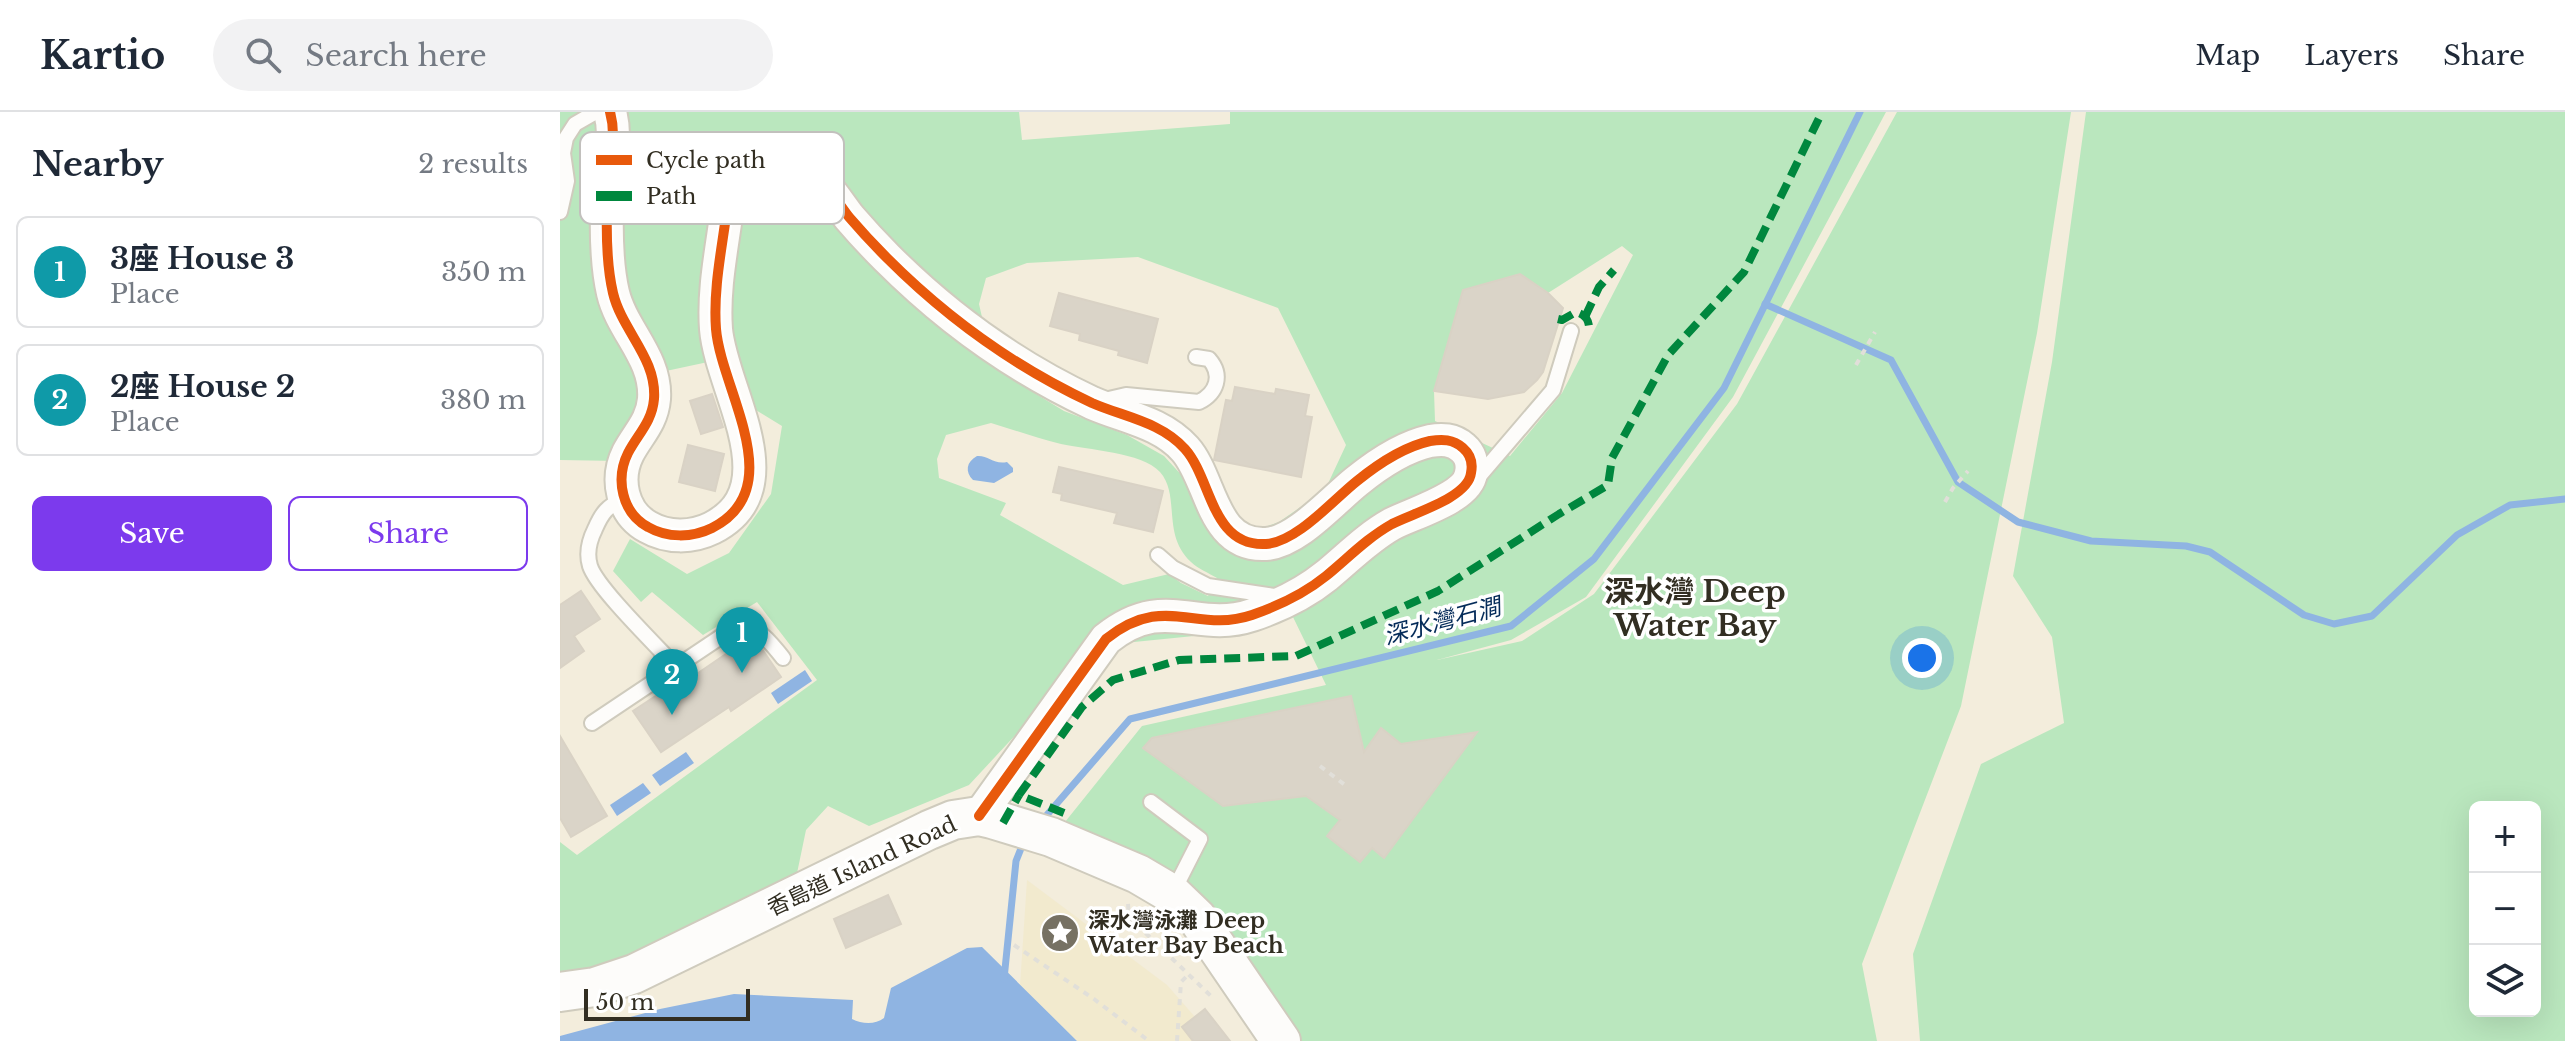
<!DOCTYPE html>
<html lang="en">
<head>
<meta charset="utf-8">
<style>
	body { margin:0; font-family:"Libre Baskerville","Noto Sans TC",serif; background:#f2f2f3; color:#1f2937 }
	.controls { position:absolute; right:24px; bottom:24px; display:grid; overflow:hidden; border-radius:12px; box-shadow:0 8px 32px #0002 }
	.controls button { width:72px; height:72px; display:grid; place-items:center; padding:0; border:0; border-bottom:2px solid #e0e1e3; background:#fff; color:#1f2937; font:40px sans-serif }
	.scale { position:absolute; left:24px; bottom:20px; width:166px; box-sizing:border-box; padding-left:8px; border:4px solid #322e22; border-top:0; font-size:22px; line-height:28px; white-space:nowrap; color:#322e22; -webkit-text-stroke:6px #fff; paint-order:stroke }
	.you { position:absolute; left:1362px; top:546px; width:28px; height:28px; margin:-20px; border:6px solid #fff; border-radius:50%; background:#1a73e8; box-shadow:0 0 0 12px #1a73e833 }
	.badge { display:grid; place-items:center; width:52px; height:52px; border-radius:50%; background:#7c3aed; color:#fff; font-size:26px; font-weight:700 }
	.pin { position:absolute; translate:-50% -66px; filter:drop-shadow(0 2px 4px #0008) }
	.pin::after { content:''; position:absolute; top:42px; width:28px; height:24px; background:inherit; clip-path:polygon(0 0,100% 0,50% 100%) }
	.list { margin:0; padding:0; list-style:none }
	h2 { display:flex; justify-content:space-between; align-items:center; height:104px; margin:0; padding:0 32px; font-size:34px }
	h2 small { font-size:26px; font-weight:400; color:#747a83 }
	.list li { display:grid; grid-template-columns:52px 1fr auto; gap:24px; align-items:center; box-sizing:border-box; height:112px; margin:0 16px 16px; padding:0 16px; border:2px solid #e0e1e3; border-radius:12px }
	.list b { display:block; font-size:30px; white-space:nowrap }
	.list p { margin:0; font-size:26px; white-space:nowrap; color:#747a83 }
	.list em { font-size:26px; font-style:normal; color:#747a83 }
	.actions { display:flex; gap:16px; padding:24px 32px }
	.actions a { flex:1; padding:18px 0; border:2px solid #7c3aed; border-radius:12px; text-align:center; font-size:28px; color:#7c3aed }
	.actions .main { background:#7c3aed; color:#fff }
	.icon { flex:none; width:44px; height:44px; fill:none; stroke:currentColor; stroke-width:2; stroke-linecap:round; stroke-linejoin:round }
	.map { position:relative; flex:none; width:2005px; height:929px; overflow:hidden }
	header { display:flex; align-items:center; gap:48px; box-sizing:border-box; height:112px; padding:0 40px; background:#fff; border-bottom:2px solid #e0e1e3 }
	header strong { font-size:38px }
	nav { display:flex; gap:44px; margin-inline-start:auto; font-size:28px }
	.search { width:560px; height:72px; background:#f2f2f3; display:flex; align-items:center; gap:20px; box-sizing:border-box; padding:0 28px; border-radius:44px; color:#747a83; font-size:30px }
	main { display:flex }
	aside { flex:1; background:#fff }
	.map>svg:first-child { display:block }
	.green { fill:#bae7be; fill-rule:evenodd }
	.sand { fill:#f2eace }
	.water { fill:#8fb4e2 }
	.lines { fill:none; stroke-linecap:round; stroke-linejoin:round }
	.stream { stroke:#8fb4e2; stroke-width:7 }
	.building { fill:#dad4c8; stroke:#d9d2c5; stroke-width:2 }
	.service-casing { stroke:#cfcbbd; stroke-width:18 }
	.tertiary-casing { stroke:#cfcbbd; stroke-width:36 }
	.secondary-casing { stroke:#cfcbbd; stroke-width:42 }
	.path { stroke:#e1dfd9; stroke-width:4; stroke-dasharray:6 6; stroke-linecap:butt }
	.service { stroke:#fdfcfa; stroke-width:14 }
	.tertiary { stroke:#fdfcfa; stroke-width:32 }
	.secondary { stroke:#fdfcfa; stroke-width:38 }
	.quiet { stroke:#00873e; stroke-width:8; stroke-dasharray:16 8; stroke-linecap:butt }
	.cycleway-casing { stroke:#fff; stroke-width:15 }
	.cycleway { stroke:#e8590c; stroke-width:10 }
	.labels { text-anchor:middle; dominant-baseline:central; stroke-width:7; stroke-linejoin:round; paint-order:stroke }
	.street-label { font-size:22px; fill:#322e22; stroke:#fff }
	.poi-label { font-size:22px; font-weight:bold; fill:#322e22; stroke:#fff; text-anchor:start }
	.water-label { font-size:24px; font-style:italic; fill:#042b59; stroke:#fff }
	.district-label { font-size:30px; font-weight:bold; fill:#322e22; stroke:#fff }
	.key { fill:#fff; stroke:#c2c0bd; stroke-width:2 }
	.key-label { font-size:22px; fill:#322e22 }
</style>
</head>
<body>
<header>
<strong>Kartio</strong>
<div class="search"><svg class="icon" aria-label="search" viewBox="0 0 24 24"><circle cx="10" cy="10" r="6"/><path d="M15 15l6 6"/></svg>Search here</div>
<nav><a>Map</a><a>Layers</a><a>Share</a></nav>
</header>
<main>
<aside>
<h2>Nearby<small>2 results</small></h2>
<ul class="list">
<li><span class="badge" style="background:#0f9aa8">1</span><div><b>3座 House 3</b><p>Place</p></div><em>350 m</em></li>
<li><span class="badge" style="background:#0f9aa8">2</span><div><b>2座 House 2</b><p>Place</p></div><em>380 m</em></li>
</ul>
<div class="actions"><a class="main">Save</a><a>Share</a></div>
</aside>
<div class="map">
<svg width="2005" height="929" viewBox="0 0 2005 929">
	<rect width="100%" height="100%" fill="#f3eddc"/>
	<g class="green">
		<path d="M0,0H459L462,28L670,12V0H1326L1173,285L1026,485L951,528L877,548L962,529L1034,482L1177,292L1337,0H1511L1477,221L1401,594L1302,852L1317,929H740L631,773L505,710L582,614L766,573L733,505L674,520L564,531L487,589L409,673L309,714L268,694L246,718L236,766L42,857L0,861V730L17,743L257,568L197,490L143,523L92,480L81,490L53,459L70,427L127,462L169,441L211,382L222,314L163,278L148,250L106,259L81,278L59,349L0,348ZM1062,134L1073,143L1002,281L950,344L875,309L874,279L903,178L960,162L988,181ZM578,145L718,196L786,333L765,378L719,410L696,418L642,400L626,368L604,344L567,323L504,299L463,274L432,249L419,192L426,166L467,151ZM431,311C454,318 477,326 501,332C527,338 582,340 600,360C621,384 601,422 631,450C638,457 649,461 657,466L648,484L621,471L609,462L563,473L440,403L446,391L379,366L377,347L386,323Z"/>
		<path d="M1526,0H2005V929H1360L1353,842L1421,652L1504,611L1492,525L1453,464L1492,250ZM1915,695H1975V899H1915Z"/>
	</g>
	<polygon class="sand" points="467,768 607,873 656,929 517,929 460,874"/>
	<g class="water">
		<path d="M417,344C428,343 434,353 447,350L453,356V360L434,371L413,368C405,360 406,350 417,344Z"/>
		<polygon points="245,558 252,569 218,592 211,581"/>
		<polygon points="126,640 134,651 100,674 92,663"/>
		<polygon points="83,671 91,681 57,704 50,693"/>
		<path d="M422,835L517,929H0V924L100,897L174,882L293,888L292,907C302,912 315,913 324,906L331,876L407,836Z"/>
	</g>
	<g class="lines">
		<g class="stream">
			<polyline points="1205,192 1331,248 1398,370 1458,410 1531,429 1626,434 1650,440 1744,503 1774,512 1812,504 1897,423 1950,393 2005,387"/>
			<polyline points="486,704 570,607 951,514 1034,447 1164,276 1300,0"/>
			<polyline points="444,867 456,749 464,729"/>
		</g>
	</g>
	<g class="building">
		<polygon points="960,162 988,181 1003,196 983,260 977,268 964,280 928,287 874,279 903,178"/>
		<polygon points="499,181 598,207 587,251 558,243 559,239 519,228 520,222 490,214"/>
		<polygon points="675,275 715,282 716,277 749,283 745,304 752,305 741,365 654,348 666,288 672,289"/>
		<polygon points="152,282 163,315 141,322 130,289"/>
		<polygon points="128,333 164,342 155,379 119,370"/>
		<polygon points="499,355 603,379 593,420 554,411 557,401 501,388 502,382 493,380"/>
		<polygon points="21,479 40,507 14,524 24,539 0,556 0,493"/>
		<polygon points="188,527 200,534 221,565 171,599 169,595 101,640 73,599 123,566 125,570"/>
		<polygon points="791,584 804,640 821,616 841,632 917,620 824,746 812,736 800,750 767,724 780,708 746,684 663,694 583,636 592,626"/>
		<polygon points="0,624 47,704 11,725 0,706"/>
		<polygon points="328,783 341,812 286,836 274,807"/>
		<polygon points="645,897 670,929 633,929 622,915"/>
	</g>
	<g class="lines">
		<defs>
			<g id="service">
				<polyline points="0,100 7,69 3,41 6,26 15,12 36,0"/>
				<path d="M540,289L566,283L639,290C657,281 663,263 649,247L636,245"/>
				<polyline points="916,368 993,278 1011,219"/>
				<path d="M64,387C47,394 42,401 35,417C29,429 26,441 30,454C37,476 97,534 116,555"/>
				<polyline points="598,443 613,456 648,474 721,485"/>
				<path d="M32,611L171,518C198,510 208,528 223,546"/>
				<polyline points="591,690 640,727 612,782"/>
			</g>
			<path id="tertiary" d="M50,0C57,25 50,47 48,72C46,107 45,147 53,181C62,219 97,246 94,287C92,310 78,322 68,341C55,367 62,401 88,415C107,426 132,426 152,416C231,376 161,278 156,217C153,177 162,136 167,97C177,65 207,39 241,54C262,64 276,88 289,105C301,119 314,133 327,146C386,205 457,256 532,291C564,305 601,310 625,337C652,367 651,435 706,432C737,430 773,388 797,369C818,352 843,335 870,329C882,327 893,327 903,336C910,342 913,351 911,361C908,386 853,401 832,412C807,426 788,446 766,464C745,481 718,494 692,503C635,522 605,480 546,527L419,704"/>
			<polyline id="secondary" points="0,880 35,875 74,862 369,718 393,708 419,704 432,707 491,725 578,762 612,782 637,806 721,929"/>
		</defs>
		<use href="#service" class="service-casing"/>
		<use href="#tertiary" class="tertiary-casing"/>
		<use href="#secondary" class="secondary-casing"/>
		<g class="path">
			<polyline points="1296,253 1315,220"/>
			<polyline points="1385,390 1393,376 1408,359"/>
			<polyline points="760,654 785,673"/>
			<polyline points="568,792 569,805 654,887"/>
			<polyline points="454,833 534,887 589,929"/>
			<polyline points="617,929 621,870 629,862"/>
		</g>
		<use href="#service" class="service"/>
		<use href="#tertiary" class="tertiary"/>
		<use href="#secondary" class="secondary"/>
		<g class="quiet">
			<polyline points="1025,205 1039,175 1054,158"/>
			<path d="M998,207L1002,208L1016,200C1027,203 1030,210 1029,221"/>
			<polyline points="504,701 459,683 522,595 553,568 619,548 736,544 878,479 999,402 1048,373 1052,346 1108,243 1184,160 1262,0"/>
			<polyline points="443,711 459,683"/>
		</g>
		<defs>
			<path id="cycleway" d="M50,0C57,25 50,47 48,72C46,107 45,147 53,181C62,219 97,246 94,287C92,310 78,322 68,341C55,367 62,401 88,415C107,426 132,426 152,416C231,376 161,278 156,217C153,177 162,136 167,97C177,65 207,39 241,54C262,64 276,88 289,105C301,119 314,133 327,146C386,205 457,256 532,291C564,305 601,310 625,337C652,367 651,435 706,432C737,430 773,388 797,369C818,352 843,335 870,329C882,327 893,327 903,336C910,342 913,351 911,361C908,386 853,401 832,412C807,426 788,446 766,464C745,481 718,494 692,503C635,522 605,480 546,527L419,704"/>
		</defs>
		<use href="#cycleway" class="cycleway-casing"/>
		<use href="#cycleway" class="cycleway"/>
	</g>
	<defs>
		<symbol id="sight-disc" viewBox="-11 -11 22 22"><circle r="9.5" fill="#767163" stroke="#fff"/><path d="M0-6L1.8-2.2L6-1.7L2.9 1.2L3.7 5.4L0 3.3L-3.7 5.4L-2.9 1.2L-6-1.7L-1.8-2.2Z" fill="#fff"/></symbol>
	</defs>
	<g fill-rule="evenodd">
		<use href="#sight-disc" x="478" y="799" width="44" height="44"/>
	</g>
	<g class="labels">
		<g class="street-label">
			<text transform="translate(302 754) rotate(-25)">香島道 Island Road</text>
		</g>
		<g class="poi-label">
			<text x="528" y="808">深水灣泳灘 Deep<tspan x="528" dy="25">Water Bay Beach</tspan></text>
		</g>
		<g class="water-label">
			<text transform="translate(882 509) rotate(-15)">深水灣石澗</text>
		</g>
		<g class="district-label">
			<text x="1135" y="479">深水灣 Deep<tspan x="1135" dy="34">Water Bay</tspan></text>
		</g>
	</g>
	<rect x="20" y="20" width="264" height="92" rx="12" class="key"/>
	<rect x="36" y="43" width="36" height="10" fill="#e8590c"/>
	<rect x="36" y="79" width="36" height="10" fill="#00873e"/>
	<g class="key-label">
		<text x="86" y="56">Cycle path</text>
		<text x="86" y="92">Path</text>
	</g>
</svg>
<div class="controls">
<button>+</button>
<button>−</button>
<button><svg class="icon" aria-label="layers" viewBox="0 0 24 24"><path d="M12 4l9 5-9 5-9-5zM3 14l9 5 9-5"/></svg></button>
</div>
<div class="scale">50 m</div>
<div class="you"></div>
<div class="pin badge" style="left:182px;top:561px;background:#0f9aa8">1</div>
<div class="pin badge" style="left:112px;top:603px;background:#0f9aa8">2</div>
</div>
</main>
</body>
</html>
